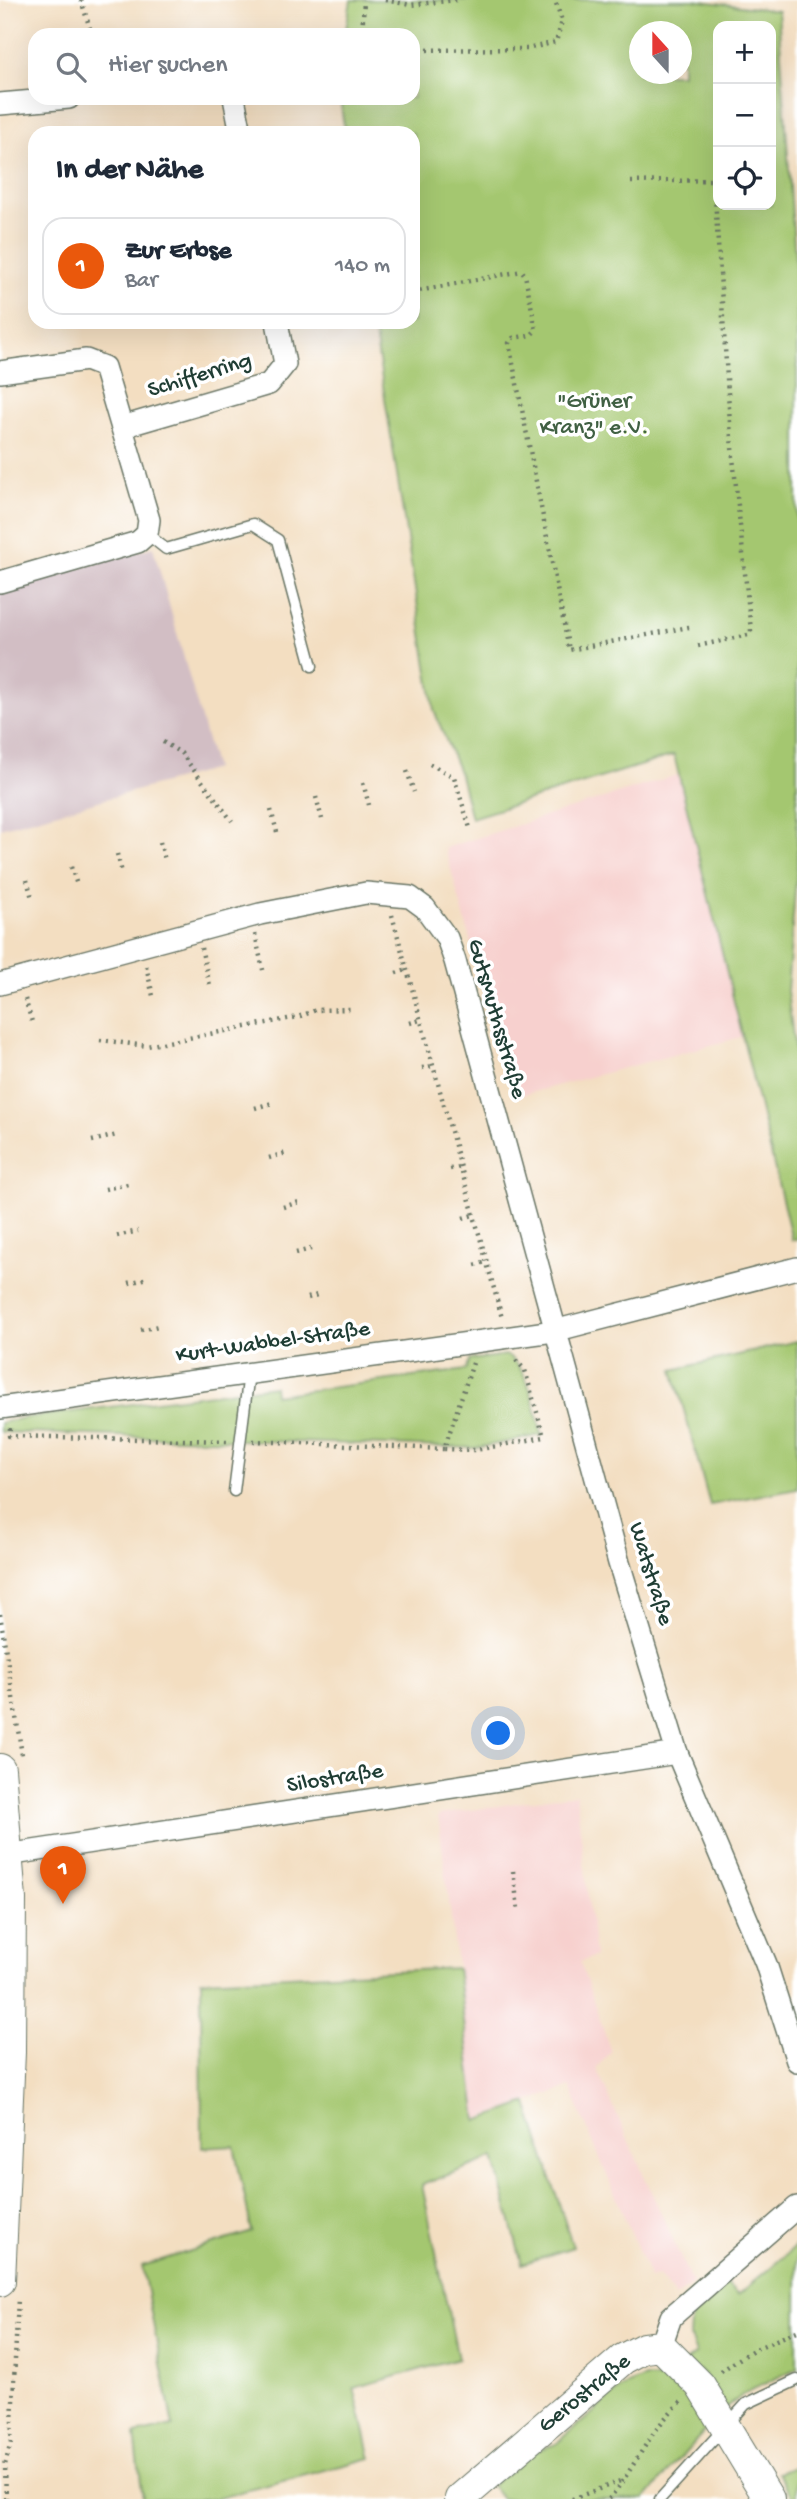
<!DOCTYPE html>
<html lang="de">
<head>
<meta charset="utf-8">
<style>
	body { margin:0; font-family:"Gochi Hand",sans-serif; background:#f6f6f7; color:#1f2937 }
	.controls { position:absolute; right:21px; top:21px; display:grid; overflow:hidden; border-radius:14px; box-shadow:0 7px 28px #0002 }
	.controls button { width:63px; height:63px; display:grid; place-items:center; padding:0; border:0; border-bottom:2px solid #e0e1e3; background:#fff; color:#1f2937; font:35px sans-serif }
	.compass { position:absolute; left:629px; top:21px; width:63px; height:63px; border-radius:50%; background:#fff; box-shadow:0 7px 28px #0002; rotate:339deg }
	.you { position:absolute; left:499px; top:1734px; width:24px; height:24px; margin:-18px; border:5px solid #fff; border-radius:50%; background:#1a73e8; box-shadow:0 0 0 10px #1a73e833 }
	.badge { display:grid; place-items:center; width:46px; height:46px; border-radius:50%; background:#ea580c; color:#fff; font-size:23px; font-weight:700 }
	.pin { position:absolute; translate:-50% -58px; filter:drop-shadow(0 2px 4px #0008) }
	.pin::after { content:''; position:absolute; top:37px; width:24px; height:21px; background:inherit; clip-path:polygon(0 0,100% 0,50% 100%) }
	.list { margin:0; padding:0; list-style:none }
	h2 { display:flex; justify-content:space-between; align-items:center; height:91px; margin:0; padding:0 28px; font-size:30px }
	h2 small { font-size:23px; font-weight:400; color:#747a83 }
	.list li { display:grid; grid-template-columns:46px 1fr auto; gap:21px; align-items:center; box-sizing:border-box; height:98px; margin:0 14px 14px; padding:0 14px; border:2px solid #e0e1e3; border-radius:21px }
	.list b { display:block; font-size:26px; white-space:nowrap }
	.list p { margin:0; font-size:23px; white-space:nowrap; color:#747a83 }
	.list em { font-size:23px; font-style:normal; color:#747a83 }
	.icon { flex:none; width:38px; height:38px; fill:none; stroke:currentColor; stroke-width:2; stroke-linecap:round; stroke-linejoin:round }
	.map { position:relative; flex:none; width:797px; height:2499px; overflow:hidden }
	.search { position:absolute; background:#fff; box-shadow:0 7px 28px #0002; left:28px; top:28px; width:392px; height:77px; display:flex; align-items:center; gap:18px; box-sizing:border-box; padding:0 24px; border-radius:21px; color:#747a83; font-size:26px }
	.panel { position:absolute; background:#fff; box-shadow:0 7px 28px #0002; left:28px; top:126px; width:392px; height:203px; border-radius:21px }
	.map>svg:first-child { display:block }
	.built { fill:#f7d0ce }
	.industrial { fill:#d2bec4 }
	.green { fill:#a4c770; stroke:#628252; stroke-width:2; fill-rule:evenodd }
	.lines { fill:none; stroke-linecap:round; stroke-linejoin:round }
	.service-casing { stroke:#697565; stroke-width:13 }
	.minor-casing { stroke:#697565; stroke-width:24 }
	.secondary-casing { stroke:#697565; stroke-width:32 }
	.path { stroke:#697565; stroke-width:4.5; stroke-dasharray:2 5; stroke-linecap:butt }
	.service { stroke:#fff; stroke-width:10 }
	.minor { stroke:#fff; stroke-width:21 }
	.secondary { stroke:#fff; stroke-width:30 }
	.labels { text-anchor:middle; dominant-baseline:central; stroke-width:7; stroke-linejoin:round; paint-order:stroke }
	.street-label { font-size:23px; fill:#1f3d34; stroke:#fff }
	.park-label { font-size:23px; fill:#406043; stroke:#fff }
</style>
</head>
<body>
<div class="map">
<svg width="797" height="2499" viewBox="0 0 797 2499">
	<rect width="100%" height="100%" fill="#fff"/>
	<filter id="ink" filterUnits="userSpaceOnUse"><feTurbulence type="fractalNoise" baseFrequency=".0143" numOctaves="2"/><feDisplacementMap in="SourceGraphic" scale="14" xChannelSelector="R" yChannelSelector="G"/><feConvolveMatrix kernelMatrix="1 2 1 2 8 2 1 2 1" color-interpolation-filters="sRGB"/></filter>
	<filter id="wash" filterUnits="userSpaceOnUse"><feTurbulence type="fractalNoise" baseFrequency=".00686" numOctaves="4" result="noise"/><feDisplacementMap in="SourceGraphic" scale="28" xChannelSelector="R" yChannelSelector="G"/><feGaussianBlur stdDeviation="1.57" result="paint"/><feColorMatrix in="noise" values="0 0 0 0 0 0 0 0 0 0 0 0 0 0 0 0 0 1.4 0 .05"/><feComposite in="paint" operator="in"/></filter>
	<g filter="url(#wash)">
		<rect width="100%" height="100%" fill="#f3dec1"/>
		<g class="built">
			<polygon points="680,774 745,1036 514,1097 445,848"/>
			<polygon points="576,1794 595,1956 580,1962 611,2052 596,2068 692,2283 676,2297 658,2275 650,2278 570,2087 477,2119 438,1815"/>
		</g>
		<polygon class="industrial" points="153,547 215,769 0,828 0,590"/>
		<g class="green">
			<path d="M351,0H693L778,11L797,287V866L787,991L797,1067V1239L792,1240L674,755L471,818L460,775L434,710L373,322H413V133H345L340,98H413V35H345ZM771,26V205H718V26ZM640,32H682V74H640Z"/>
			<polygon points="797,1341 797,1488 710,1505 673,1370"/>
			<path d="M506,1355C531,1370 534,1408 542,1435L476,1448L0,1432V1423L23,1418L274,1386L275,1395L466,1370L470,1360Z"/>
			<polygon points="457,1968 477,2121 527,2103 573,2247 522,2264 494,2157 422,2185 458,2359 354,2388 371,2458 214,2499 143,2499 135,2434 173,2426 142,2266 252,2232 234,2146 202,2148 201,1980"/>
			<polygon points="797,2245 797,2368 745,2393 720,2413 645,2499 502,2499 491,2485 538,2450 556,2444 623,2387 645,2378 664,2379 696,2354 690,2337 692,2311 724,2282 738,2295"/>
			<polygon points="797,2466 797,2499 795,2499 778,2473"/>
		</g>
	</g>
	<g filter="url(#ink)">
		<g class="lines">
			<defs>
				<g id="service">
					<polyline points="147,534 166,549 253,524 278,540 312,666"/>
					<polyline points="234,1491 249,1373"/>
					<polyline points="660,2499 746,2404 797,2380"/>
				</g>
				<g id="minor">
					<polyline points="234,98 241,133"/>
					<polyline points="0,104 69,98"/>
					<polyline points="0,372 86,360 104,367 149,520 147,534 138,542 0,582"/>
					<polyline points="122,427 269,384 285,364 277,322"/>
					<polyline points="0,984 260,914 366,893 410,897 425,908 447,938 455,961 619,1563 677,1753 766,1964 797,2061"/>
					<polyline points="0,1408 554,1331 797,1268"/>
					<polyline points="0,1856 677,1753"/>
					<polyline points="661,2346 671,2317 797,2207"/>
				</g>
				<g id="secondary">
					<polyline points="0,1769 11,1899 10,2052 0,2281"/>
					<polyline points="460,2499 623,2359 644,2348 661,2346 700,2385 769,2499"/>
				</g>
			</defs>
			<use href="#service" class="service-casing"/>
			<use href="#minor" class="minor-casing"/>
			<use href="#secondary" class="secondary-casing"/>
			<g class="path">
				<polyline points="81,0 92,35"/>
				<polyline points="385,0 410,5 457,0"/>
				<polyline points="362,35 364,0"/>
				<polyline points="413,50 527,49 556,42 562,21 555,0"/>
				<polyline points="631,182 711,180 714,183 731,438 751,631 748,635 698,646"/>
				<polyline points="413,292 522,271 525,275 536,330 531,335 513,338 509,343 569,650 694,626"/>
				<polyline points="163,742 181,753 232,821"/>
				<polyline points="430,764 454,777 470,828"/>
				<polyline points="407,771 414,792"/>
				<polyline points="363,783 369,805"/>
				<polyline points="316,797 322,819"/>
				<polyline points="271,810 277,832"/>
				<polyline points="160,842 165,860"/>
				<polyline points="117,854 122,872"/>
				<polyline points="71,867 77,885"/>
				<polyline points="27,880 32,898"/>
				<polyline points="392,915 502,1318"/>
				<polyline points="255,934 264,974"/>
				<polyline points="201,948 210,985"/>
				<polyline points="146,966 153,996"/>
				<polyline points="396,973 407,970"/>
				<polyline points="25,999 33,1025"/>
				<polyline points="410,1023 420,1020"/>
				<polyline points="100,1040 147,1046 298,1017 316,1010 351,1009"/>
				<polyline points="422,1068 433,1066"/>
				<polyline points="255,1108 272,1103"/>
				<polyline points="92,1141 117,1135"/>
				<polyline points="269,1158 286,1153"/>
				<polyline points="450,1169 460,1167"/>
				<polyline points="105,1189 128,1184"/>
				<polyline points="283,1207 299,1202"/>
				<polyline points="463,1218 473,1215"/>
				<polyline points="117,1236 138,1231"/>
				<polyline points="296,1253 311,1249"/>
				<polyline points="475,1265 486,1262"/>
				<polyline points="129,1283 148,1278"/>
				<polyline points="308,1298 317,1295"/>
				<polyline points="141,1330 158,1326"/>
				<polyline points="473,1363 444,1449 476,1450 544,1437 525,1370 514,1358"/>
				<polyline points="10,1428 9,1436 227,1441"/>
				<polyline points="253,1441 444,1449"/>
				<polyline points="0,1614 22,1755"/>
				<polyline points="513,1871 518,1908"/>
				<polyline points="721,2371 753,2350 797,2331"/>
				<polyline points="6,2499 5,2465 11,2442 18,2298"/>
				<polyline points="572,2499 623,2480"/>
				<path d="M609,2499C635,2468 650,2429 681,2402"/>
			</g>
			<use href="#service" class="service"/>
			<use href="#minor" class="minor"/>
			<use href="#secondary" class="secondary"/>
		</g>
	</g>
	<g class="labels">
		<g class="street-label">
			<text transform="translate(200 376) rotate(-17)">Schifferring</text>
			<text transform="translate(496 1019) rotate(74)">GutsMuthsstraße</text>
			<text transform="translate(273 1343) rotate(-8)">Kurt-Wabbel-Straße</text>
			<text transform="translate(650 1574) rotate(73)">Watstraße</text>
			<text transform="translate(335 1779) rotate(-9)">Silostraße</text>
			<text transform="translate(585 2394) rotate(-39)">Gerostraße</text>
		</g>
		<g class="park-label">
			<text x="594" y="402">"Grüner<tspan x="594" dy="26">Kranz" e.V.</tspan></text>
		</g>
	</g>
</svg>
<div class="controls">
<button>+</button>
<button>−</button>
<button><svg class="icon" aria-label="locate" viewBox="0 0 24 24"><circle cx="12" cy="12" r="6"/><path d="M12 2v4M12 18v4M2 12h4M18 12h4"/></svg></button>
</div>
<svg class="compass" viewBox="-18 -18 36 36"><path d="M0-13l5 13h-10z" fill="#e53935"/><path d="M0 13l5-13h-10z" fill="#747a83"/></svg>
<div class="you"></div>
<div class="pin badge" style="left:63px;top:1904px">1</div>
<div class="search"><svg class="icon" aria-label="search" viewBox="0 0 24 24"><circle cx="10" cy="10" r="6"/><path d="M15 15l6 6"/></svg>Hier suchen</div>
<section class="panel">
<h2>In der Nähe<small></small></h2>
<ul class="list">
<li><span class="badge">1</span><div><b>Zur Erbse</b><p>Bar</p></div><em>140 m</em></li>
</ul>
</section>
</div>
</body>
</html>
